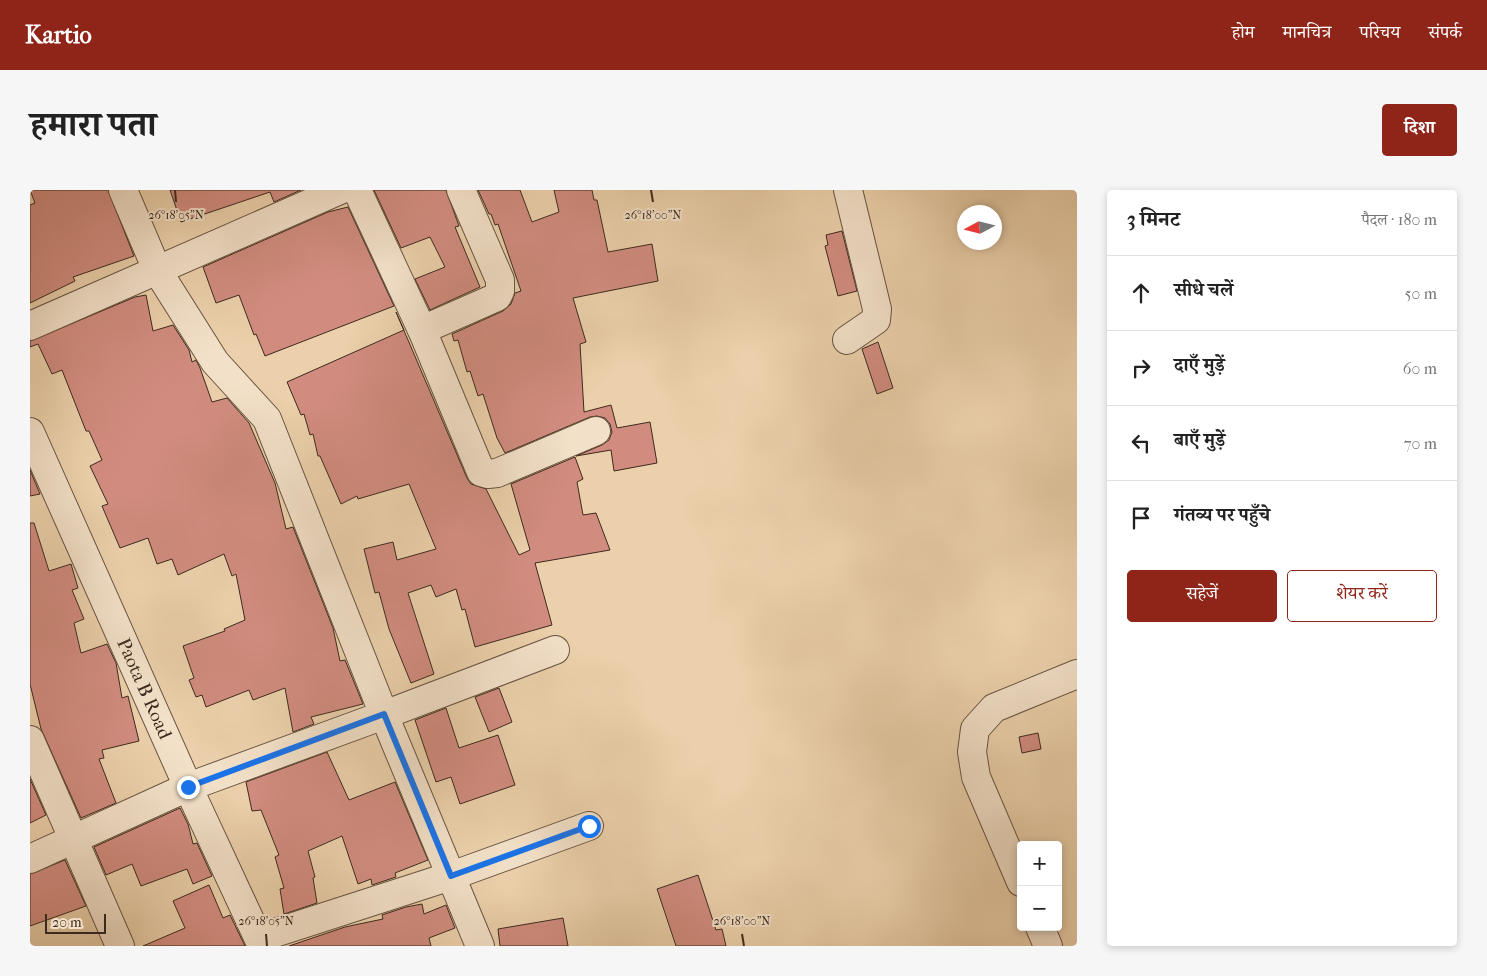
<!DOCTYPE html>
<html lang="hi">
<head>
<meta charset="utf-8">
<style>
	body { margin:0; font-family:"IM FELL French Canon","Noto Serif Devanagari",serif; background:#f6f6f6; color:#222 }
	.controls { position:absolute; right:15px; bottom:15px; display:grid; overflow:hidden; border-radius:5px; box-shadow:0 2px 8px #0003 }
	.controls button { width:45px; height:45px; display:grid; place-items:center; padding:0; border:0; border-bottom:1px solid #e0e0e0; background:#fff; color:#222; font:25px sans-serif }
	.compass { position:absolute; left:927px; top:15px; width:45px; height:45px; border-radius:50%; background:#fff; box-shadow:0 2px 8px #0003; rotate:263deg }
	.scale { position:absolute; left:15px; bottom:12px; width:61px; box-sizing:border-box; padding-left:5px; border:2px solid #3d2a1e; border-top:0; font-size:14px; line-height:18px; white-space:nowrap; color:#3d2a1e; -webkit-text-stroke:4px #f2e0c8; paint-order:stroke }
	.stop { position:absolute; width:15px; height:15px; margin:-11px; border:4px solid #1a73e8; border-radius:50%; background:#fff }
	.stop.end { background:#1a73e8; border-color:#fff; box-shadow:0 1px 5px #0008 }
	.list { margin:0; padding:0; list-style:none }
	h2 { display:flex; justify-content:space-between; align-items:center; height:65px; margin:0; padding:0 20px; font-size:21px }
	h2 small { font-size:16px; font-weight:400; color:#767676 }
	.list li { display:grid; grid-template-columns:32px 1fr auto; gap:15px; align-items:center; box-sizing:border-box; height:75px; padding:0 20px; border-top:1px solid #e0e0e0 }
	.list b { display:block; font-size:19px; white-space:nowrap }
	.list em { font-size:16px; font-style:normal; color:#767676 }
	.actions { display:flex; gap:10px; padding:15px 20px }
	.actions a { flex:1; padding:11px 0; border:1px solid #8f2418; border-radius:5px; text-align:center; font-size:18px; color:#8f2418 }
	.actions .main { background:#8f2418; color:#fff }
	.icon { flex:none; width:28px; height:28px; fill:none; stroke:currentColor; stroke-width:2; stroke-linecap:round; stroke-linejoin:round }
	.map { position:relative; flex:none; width:1047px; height:756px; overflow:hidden; border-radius:5px }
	header { display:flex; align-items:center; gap:30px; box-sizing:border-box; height:70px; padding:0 25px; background:#8f2418; color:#fff }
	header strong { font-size:24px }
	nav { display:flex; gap:28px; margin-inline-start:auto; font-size:18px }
	.intro { display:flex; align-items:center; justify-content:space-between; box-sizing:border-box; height:120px; padding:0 30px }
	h1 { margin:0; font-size:35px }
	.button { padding:12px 22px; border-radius:5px; background:#8f2418; color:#fff; font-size:18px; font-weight:700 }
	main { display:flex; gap:30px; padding:0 30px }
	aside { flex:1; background:#fff; border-radius:5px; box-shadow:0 2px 8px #0003 }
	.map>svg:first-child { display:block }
	.building { fill:#d18c7f; stroke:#3d2a1e }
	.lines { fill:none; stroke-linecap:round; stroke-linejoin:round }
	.minor-casing { stroke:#685441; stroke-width:30 }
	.minor { stroke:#f2e0c8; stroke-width:28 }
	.route { stroke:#1a73e8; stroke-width:6 }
	.ticks { fill:none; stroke:#3d2a1e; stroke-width:2 }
	.labels { text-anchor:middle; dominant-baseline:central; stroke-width:4; stroke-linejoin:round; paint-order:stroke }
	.street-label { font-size:19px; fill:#3d2a1e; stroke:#f2e0c8 }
	.ticks-label { font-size:12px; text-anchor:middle; fill:#3d2a1e; stroke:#f2e0c8; stroke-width:4; stroke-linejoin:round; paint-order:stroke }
</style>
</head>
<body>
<header>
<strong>Kartio</strong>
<nav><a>होम</a><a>मानचित्र</a><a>परिचय</a><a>संपर्क</a></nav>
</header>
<div class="intro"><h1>हमारा पता</h1><a class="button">दिशा</a></div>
<main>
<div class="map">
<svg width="1047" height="756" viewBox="0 0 1047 756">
	<rect width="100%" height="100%" fill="#ebd0ab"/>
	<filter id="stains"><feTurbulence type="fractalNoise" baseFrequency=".004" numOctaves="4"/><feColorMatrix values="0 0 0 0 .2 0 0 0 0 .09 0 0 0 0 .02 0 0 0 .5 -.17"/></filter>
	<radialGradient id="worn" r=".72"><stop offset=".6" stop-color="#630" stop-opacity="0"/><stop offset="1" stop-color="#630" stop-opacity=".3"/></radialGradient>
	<g class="building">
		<polygon points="0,0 78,0 104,66 43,87 45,91 0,113 0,15 5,13"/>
		<polygon points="140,0 271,0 244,12 240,2 151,32"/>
		<polygon points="344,0 416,0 429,36 425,37 450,97 400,120 385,89 415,77 400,47 371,58"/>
		<polygon points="448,0 490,0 502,32 529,22 524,0 562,0 564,10 567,10 578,62 622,54 628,91 543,108 556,152 550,154 554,222 581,215 587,238 620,232 627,273 584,281 581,260 546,266 572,255 579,250 582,242 580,234 575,228 567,226 560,227 475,263 467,248 453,204 448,206 440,181 437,182 428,150 424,151 422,144 473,121 481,114 485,103 491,101 468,34 465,35 461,24 459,24"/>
		<polygon points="318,17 364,116 235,166 226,144 224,145 209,105 186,113 173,77 298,22"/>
		<polygon points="812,41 827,101 808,106 795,56 798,55 796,45"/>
		<polygon points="116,105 123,141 143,135 159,160 162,172 166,170 170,178 182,212 197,208 219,233 245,293 256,339 263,337 303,438 310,471 315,470 333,514 281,527 284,534 263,542 255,498 223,510 219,500 176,517 172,505 166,507 159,490 164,488 153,456 195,441 194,439 215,430 206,384 202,386 194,364 148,385 142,369 127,374 118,348 90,358 72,316 78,314 60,276 72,270 59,241 56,241 32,180 22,184 8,154 0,157 0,151 105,107"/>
		<polygon points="366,122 437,288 441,294 456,299 489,365 500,360 481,294 545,267 553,289 547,292 553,325 566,323 580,360 505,373 522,435 445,457 435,419 432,420 426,399 406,407 401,395 378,403 404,484 381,493 359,439 349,402 345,403 334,359 363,352 367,370 406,359 379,294 328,309 327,306 311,314 290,266 288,266 283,244 280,245 274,224 271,225 257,192 374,140"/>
		<polygon points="848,152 863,198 847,204 832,159"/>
		<polygon points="0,280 10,304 0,306"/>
		<polygon points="0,333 4,333 19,381 41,374 48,398 42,400 54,429 44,433 51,463 77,454 86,473 92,508 98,506 109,551 72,560 74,568 69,569 86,613 51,628 11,539 0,494"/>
		<polygon points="469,498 482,532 459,542 445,507"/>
		<polygon points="416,518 429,558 468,545 485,595 430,614 421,587 406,592 385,530"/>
		<polygon points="1008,543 1011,559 992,563 989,547"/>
		<polygon points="297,562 319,610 365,592 398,670 365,683 366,687 342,695 341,689 328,694 312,646 278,661 285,687 283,688 287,713 254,724 250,699 254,698 245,667 249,665 231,620 222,621 216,592"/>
		<polygon points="0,589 16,625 0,633"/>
		<polygon points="150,618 158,634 163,654 167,653 182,686 163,694 157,679 111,696 102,674 76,685 64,657"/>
		<polygon points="35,670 56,716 0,736 0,684"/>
		<polygon points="668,685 686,740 692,739 696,756 646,756 627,699"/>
		<polygon points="179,695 193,728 200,725 215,756 113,756 155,738 143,711"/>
		<polygon points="392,714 394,724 416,715 425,738 399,748 401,756 259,756 315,737 353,729 352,725 376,717"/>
		<polygon points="533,728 538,756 470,756 468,739"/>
	</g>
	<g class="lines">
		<defs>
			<g id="minor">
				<polyline points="327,0 392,140 451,282 458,284 467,283 566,241"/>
				<polyline points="0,136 310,0"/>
				<polyline points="392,140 467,107 470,101 470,90 431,0"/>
				<polyline points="817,150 846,130 847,119 818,0"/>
				<path id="s1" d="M0,242L158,597L232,756"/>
				<polyline points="0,550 90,756"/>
				<polyline points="0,669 158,597 354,525 237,229 185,172 127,80 93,0"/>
				<polyline points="991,692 946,587 942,562 945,539 964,518 1047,484"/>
				<polyline points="1010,737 1018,756"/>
				<polyline points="229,748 421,686 559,636"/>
				<polyline points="450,756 354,525 525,460"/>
			</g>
		</defs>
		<use href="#minor" class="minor-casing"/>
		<use href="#minor" class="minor"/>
	</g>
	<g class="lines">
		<polyline class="route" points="158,597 354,524 421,686 559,636"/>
	</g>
	<path class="ticks" d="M145,0L146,12M621,0L623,12M236,744L237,756M712,744L714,756"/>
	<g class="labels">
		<g class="street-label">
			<text stroke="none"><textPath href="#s1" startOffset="281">Paota B Road</textPath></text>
		</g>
	</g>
	<g class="ticks-label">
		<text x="146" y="29">26°18'05"N</text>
		<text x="623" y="29">26°18'00"N</text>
		<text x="236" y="735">26°18'05"N</text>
		<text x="712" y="735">26°18'00"N</text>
	</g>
	<rect width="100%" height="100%" filter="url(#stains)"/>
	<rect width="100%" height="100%" fill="url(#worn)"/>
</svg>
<div class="controls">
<button>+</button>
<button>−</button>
</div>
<svg class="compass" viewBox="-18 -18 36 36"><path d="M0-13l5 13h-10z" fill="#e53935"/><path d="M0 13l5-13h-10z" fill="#767676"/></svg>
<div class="scale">20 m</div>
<div class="stop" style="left:559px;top:636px"></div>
<div class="stop end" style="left:158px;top:597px"></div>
</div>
<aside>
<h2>3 मिनट<small>पैदल · 180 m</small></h2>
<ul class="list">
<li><svg class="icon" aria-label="ahead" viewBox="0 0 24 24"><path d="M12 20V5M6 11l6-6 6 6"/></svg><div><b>सीधे चलें</b></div><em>50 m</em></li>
<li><svg class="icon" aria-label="right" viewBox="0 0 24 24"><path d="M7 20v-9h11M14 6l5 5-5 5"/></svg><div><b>दाएँ मुड़ें</b></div><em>60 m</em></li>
<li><svg class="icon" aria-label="left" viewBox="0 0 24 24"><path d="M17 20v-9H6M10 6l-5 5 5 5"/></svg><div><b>बाएँ मुड़ें</b></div><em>70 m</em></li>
<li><svg class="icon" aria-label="arrive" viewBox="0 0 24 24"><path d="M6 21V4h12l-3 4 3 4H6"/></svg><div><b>गंतव्य पर पहुँचे</b></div></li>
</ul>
<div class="actions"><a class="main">सहेजें</a><a>शेयर करें</a></div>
</aside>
</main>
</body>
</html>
